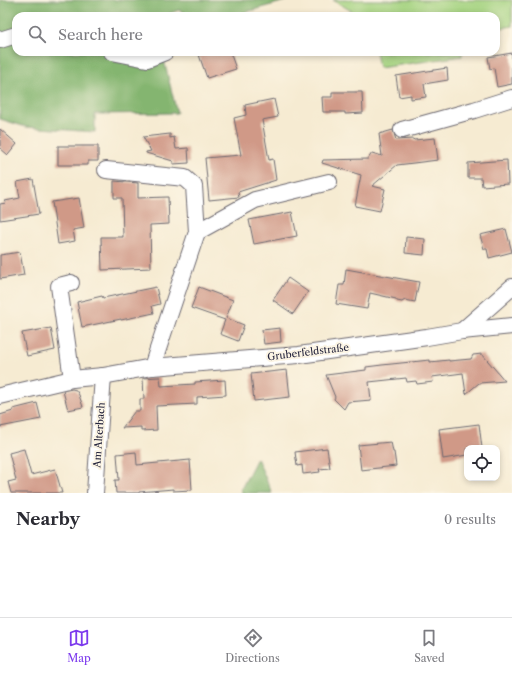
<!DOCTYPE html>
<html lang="en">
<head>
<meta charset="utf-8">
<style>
	body { margin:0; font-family:"Libre Caslon Text",serif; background:#f7f7f7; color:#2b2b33 }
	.controls { position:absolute; right:12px; bottom:12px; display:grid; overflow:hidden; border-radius:8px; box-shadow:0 2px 6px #0003 }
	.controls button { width:36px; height:36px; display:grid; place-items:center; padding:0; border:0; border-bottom:1px solid #e1e1e2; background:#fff; color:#2b2b33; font:20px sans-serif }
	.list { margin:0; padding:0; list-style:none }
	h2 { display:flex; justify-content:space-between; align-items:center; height:52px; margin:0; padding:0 16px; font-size:17px }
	h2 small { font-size:13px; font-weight:400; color:#7c7c81 }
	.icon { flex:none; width:22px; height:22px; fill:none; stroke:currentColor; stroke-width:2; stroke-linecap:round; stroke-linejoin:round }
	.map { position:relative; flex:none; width:512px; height:493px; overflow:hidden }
	.search { position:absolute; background:#fff; box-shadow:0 2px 6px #0003; left:12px; right:12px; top:12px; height:44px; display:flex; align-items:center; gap:10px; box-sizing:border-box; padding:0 14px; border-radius:12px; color:#7c7c81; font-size:15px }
	.sheet { height:124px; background:#fff }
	nav { display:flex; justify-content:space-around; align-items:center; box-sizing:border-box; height:56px; border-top:1px solid #e1e1e2; background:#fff; font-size:11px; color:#7c7c81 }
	nav a { display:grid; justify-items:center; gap:2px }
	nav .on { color:#7c3aed }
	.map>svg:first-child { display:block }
	.green { fill:#a5d381; stroke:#647a5e }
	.forest { fill:#84b56f; stroke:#536c55 }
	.building { fill:#d09987 }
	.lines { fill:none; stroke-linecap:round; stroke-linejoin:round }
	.minor-casing { stroke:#6c6870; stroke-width:18 }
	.minor { stroke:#fff; stroke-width:16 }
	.labels { text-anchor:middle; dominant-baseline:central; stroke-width:4; stroke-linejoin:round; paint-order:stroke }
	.street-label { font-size:10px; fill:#22223b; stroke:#fcf5e5 }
</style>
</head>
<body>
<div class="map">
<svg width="512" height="493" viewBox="0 0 512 493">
	<rect width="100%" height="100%" fill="#fcf5e5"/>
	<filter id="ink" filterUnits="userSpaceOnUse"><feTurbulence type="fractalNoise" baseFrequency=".025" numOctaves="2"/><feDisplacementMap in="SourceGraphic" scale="8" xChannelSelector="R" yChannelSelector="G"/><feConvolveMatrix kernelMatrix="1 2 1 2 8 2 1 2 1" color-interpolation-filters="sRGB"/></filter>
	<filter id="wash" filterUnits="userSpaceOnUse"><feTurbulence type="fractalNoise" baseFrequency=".012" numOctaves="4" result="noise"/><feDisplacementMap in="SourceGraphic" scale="16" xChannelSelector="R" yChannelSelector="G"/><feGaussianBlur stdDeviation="0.9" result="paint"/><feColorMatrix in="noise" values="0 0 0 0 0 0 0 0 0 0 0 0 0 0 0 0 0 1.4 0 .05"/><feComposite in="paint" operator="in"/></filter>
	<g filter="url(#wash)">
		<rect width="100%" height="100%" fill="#f6ebd2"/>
		<g class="green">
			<polygon points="333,0 512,0 512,26 496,29 496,16 360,16"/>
			<polygon points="376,52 462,52 462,56 379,68"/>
		</g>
		<g class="forest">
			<polygon points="0,0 289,0 232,16 192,16 179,10 163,16 16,16 16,52 162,52 177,113 95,114 95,132 26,127 0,119"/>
			<polygon points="257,458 272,493 242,493 241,489"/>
		</g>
		<g id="blocks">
			<g class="building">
				<polygon points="198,52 230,52 236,69 207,78"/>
				<polygon points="512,53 512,84 497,87 494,68 490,69 488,57"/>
				<polygon points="447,68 448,80 424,84 426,97 411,99 411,95 399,97 396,76"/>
				<polygon points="332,92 362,92 363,113 345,114 345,112 323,112 322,97 332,97"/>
				<polygon points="274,99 278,117 262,120 269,160 273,159 276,180 238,192 239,197 209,200 205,158 241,155 234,118 246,115 245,105"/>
				<polygon points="0,129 17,144 8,155 0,148"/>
				<polygon points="393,130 396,140 413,139 414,140 435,138 438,160 397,165 372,186 385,189 380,211 355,206 361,175 322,163 323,160 368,159 372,153 382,156 379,134"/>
				<polygon points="170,134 170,138 174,137 176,149 188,148 189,163 173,164 173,161 146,153 146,152 151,151 143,137"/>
				<polygon points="58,146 98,146 98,161 88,161 88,165 58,165"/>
				<polygon points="507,160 508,184 482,186 481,178 468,178 468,163"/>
				<polygon points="33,179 39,214 0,220 0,204 6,203 5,201 20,198 17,182"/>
				<polygon points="114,181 138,183 138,198 168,197 169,224 150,225 151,268 102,270 101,237 123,237 122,198 114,198"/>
				<polygon points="79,198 84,228 73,230 75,241 58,244 52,202"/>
				<polygon points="292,212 297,236 254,244 249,220"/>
				<polygon points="506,229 512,252 489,258 487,249 484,249 480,235"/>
				<polygon points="406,237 425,239 424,255 405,253"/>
				<polygon points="20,252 24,275 0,279 0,255"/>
				<polygon points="346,269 419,282 415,302 405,300 402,302 397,301 396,299 370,293 367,309 336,304 339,285 344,285"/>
				<polygon points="288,278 308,292 293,314 273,300"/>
				<polygon points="156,287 160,304 152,306 154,313 121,320 121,319 82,327 77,302 102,296 103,298"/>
				<polygon points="199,287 233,300 226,318 244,325 238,341 220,334 225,320 191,308"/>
				<polygon points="51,328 55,350 27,356 22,333"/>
				<polygon points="280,328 281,342 264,344 262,330"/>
				<polygon points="482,354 505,381 479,383 466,394 463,373 432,377 433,382 417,384 416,381 407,382 406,378 369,382 371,400 348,402 344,409 334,399 335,397 326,375 366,370 366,367 382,365 430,360 430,362 449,360 449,361 471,359 473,355"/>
				<polygon points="287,370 290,397 254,401 251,374"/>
				<polygon points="160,377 161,386 195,384 195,382 225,380 226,395 197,397 197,404 156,406 157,430 141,431 141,427 122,428 135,411 140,411 140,399 144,399 143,378"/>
				<polygon points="72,389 76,390 79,395 83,407 68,410 63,391"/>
				<polygon points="37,403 41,419 0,427 0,415 13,411 13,409"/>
				<polygon points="479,424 482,448 467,448 467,455 443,459 439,429"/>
				<polygon points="391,442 393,452 394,452 396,466 361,470 358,445"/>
				<polygon points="327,448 330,468 319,469 320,472 303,474 302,465 297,466 295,452"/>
				<polygon points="24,449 31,475 55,469 62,493 11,493 8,482 16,480 9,453"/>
				<polygon points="136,452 137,465 190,460 192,490 173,491 173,489 139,492 139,493 116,493 115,480 119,480 117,454"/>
			</g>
		</g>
	</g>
	<g filter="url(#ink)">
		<use href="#blocks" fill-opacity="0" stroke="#6c6870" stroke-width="1"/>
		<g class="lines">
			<defs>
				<g id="minor">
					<polyline points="0,40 16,35"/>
					<polyline points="112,52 147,59 165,52"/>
					<polyline points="402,130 474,110 512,98"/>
					<polyline points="106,170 185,178 194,186 197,232"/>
					<polyline points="71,283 59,286 72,379"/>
					<polyline points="462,331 512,287"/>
					<polyline points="152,367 197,232 255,200 329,182"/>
					<polyline points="0,396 72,379 103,376 152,367 299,355 427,337 462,331 512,326"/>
					<polyline points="95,493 103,376"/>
				</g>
			</defs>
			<use href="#minor" class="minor-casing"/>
			<use href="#minor" class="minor"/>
		</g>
	</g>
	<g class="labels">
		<g class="street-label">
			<text transform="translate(308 352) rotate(-7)">Gruberfeldstraße</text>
			<text transform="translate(99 435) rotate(-86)">Am Alterbach</text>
		</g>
	</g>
</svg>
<div class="controls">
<button><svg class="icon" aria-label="locate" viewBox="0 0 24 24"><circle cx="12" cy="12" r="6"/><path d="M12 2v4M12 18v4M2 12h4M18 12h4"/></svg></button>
</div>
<div class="search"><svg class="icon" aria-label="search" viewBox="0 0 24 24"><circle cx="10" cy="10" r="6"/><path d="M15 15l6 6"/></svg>Search here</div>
</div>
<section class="sheet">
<h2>Nearby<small>0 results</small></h2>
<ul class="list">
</ul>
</section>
<nav>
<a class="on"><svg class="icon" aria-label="map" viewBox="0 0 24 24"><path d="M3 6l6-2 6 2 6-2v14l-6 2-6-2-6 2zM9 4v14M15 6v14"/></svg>Map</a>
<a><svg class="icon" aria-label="directions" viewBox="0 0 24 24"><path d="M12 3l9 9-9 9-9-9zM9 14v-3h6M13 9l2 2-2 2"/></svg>Directions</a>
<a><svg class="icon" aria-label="saved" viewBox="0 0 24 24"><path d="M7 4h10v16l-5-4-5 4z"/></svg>Saved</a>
</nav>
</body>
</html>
